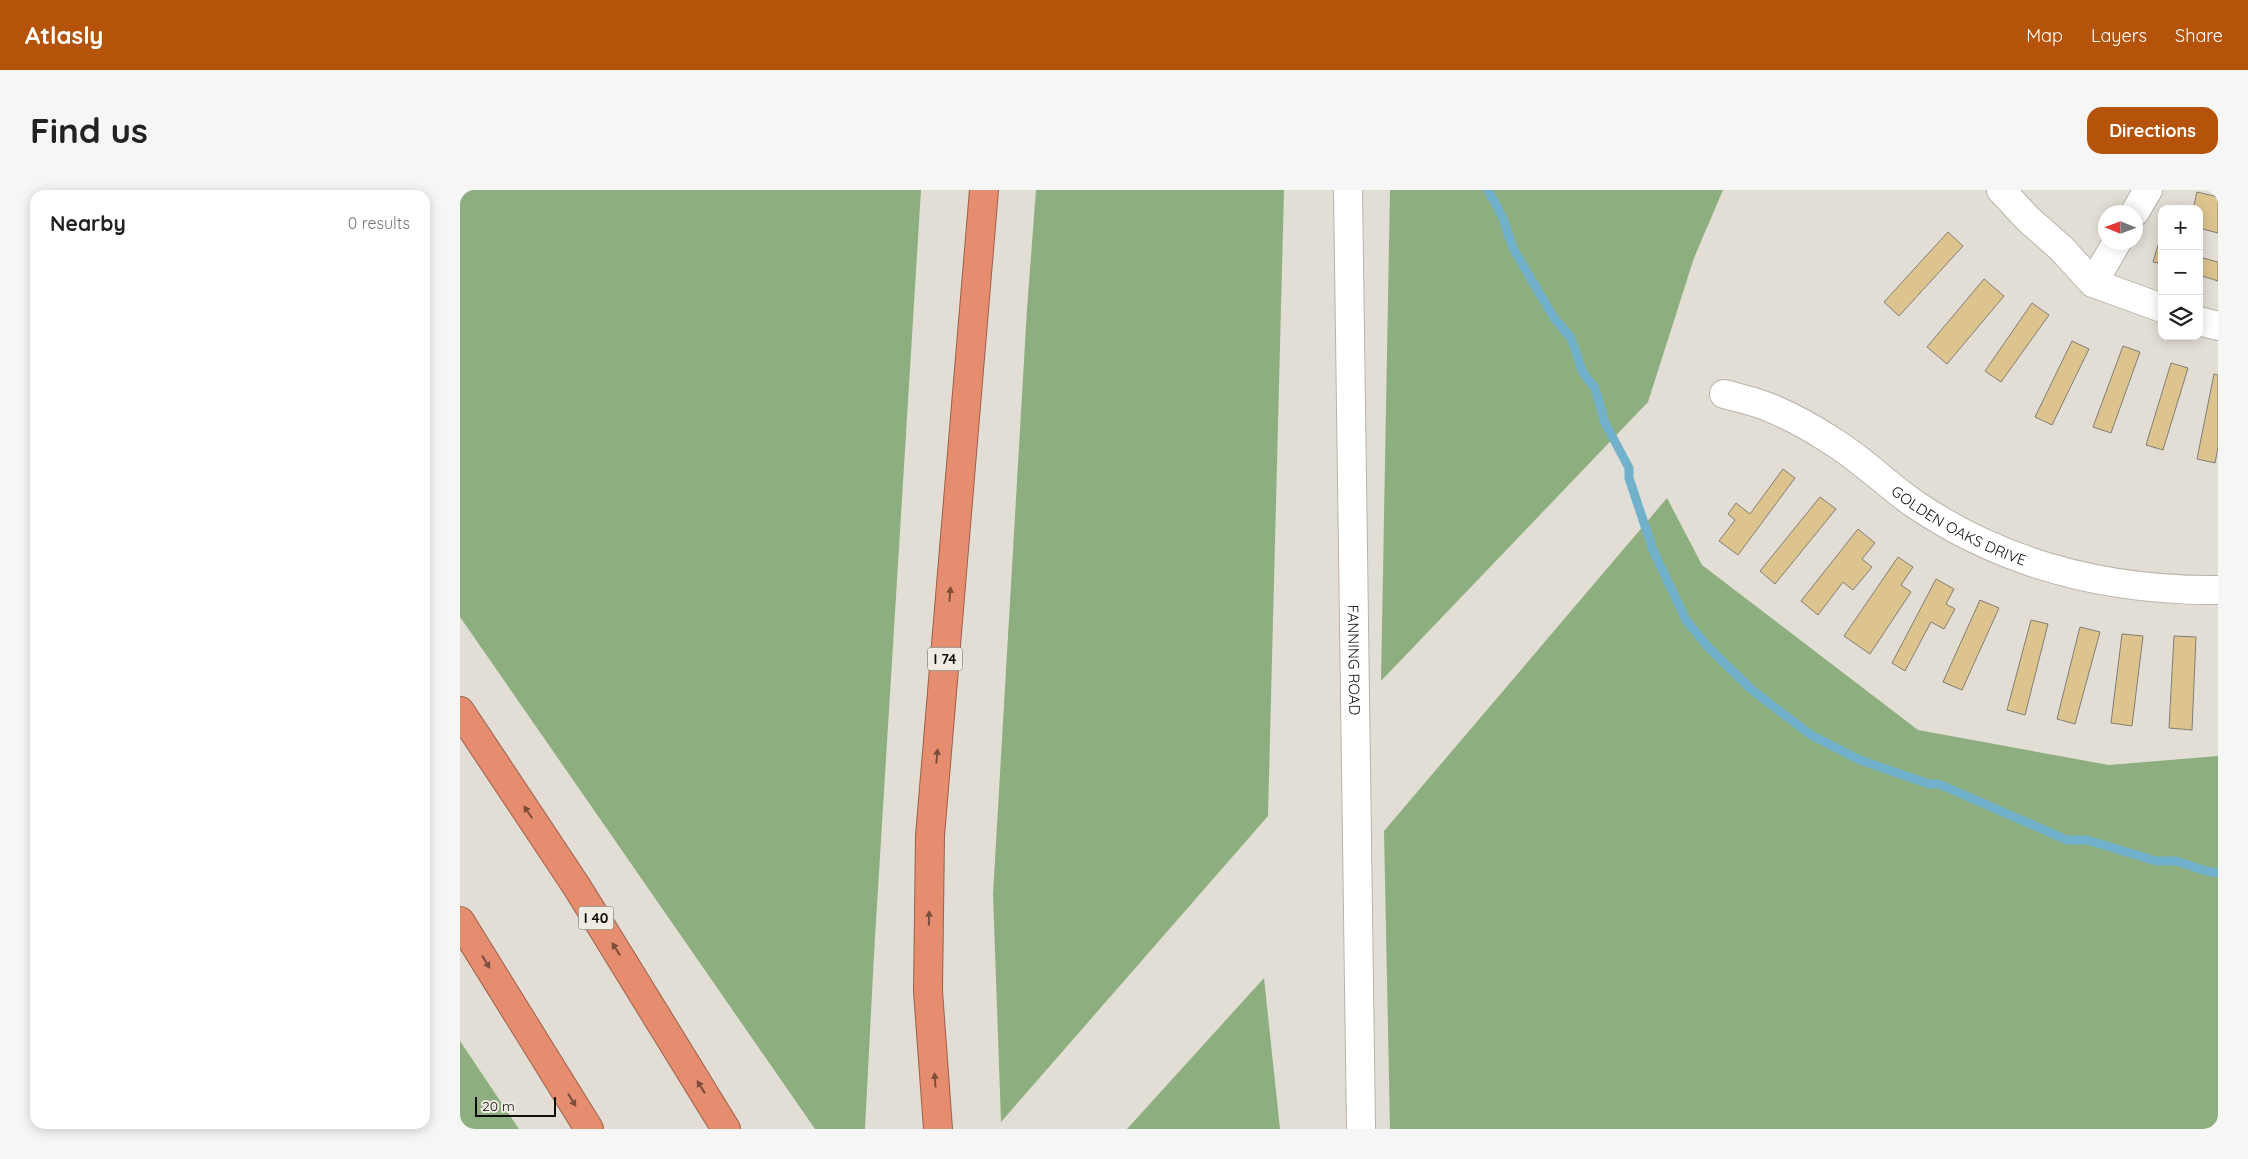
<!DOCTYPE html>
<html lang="en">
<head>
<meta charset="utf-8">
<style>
	body { margin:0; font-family:Quicksand,sans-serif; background:#f6f6f6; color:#222 }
	.controls { position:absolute; right:15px; top:15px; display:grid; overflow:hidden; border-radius:10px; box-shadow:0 2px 12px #0003 }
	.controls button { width:45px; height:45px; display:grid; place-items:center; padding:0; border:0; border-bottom:1px solid #e0e0e0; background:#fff; color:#222; font:25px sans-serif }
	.compass { position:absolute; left:1638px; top:15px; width:45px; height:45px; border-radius:50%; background:#fff; box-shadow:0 2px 12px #0003; rotate:271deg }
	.scale { position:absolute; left:15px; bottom:12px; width:81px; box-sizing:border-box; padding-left:5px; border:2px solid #0f0d0a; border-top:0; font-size:14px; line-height:18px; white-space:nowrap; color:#0f0d0a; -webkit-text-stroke:4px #f0ebe2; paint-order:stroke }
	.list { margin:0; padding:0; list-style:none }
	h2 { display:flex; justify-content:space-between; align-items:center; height:65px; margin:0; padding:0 20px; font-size:21px }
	h2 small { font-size:16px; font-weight:400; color:#767676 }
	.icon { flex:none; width:28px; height:28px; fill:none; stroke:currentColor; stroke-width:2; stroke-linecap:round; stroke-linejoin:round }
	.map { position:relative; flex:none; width:1758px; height:939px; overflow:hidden; border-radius:15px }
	header { display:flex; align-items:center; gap:30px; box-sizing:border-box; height:70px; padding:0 25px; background:#b45309; color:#fff }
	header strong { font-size:24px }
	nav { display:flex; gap:28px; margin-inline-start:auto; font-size:18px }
	.intro { display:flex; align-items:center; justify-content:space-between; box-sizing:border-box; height:120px; padding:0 30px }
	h1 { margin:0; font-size:35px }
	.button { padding:12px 22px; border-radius:15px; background:#b45309; color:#fff; font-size:18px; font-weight:700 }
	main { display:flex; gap:30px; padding:0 30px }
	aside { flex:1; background:#fff; border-radius:15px; box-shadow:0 2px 12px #0003 }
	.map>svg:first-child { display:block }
	.forest { fill:#8daf7f }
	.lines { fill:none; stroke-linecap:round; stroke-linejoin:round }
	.stream { stroke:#71b1cb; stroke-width:9 }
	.building { fill:#ddc48e; stroke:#827e75 }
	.minor-casing { stroke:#b9b4ab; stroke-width:30 }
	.highway-casing { stroke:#9b604c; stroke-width:30 }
	.minor { stroke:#fff; stroke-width:28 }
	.highway { stroke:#e68d6f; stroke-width:28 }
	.oneway { fill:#7a4d3c }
	.labels { text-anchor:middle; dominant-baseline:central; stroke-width:5; stroke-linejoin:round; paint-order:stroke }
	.shield { fill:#f0ebe2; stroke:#52504b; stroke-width:1 }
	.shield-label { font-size:14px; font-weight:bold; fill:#0f0d0a }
	.street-label { font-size:15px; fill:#0f0d0a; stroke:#f0ebe2 }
</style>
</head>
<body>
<header>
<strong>Atlasly</strong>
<nav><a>Map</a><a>Layers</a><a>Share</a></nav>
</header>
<div class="intro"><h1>Find us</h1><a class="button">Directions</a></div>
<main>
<aside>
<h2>Nearby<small>0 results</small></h2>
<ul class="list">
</ul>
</aside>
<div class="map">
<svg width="1758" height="939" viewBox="0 0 1758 939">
	<rect width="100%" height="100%" fill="#e3ded5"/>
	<g class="forest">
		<polygon points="0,0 461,0 414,764 405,939 355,939 0,427"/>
		<polygon points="576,0 824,0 808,626 541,932 533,704 567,119"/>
		<polygon points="930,0 1263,0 1234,68 1188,212 921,491"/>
		<polygon points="1207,308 1242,375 1458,540 1649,575 1758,566 1758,939 930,939 924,641"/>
		<polygon points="804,788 820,939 667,939"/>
		<polygon points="0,851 59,939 0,939"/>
	</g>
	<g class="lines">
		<polyline class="stream" points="1028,0 1043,28 1053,58 1094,128 1111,148 1123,183 1135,198 1145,233 1169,278 1169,288 1193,360 1226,430 1248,457 1292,500 1351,545 1400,570 1469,594 1479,594 1607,650 1627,650 1696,671 1716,671 1746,681 1758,683"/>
	</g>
	<g class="building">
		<polygon points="1737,2 1758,7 1758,43 1739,38 1739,19 1733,19"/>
		<polygon points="1488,42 1503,56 1439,126 1424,112"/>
		<polygon points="1698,55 1702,56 1702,74 1693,72"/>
		<polygon points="1739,67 1758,72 1758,91 1739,85"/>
		<polygon points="1524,89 1544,106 1487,174 1467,157"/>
		<polygon points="1572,113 1589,125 1541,192 1525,181"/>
		<polygon points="1612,151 1629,159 1592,235 1575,227"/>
		<polygon points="1663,156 1680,162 1651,243 1633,237"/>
		<polygon points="1711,173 1728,178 1703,260 1686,255"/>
		<polygon points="1754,184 1758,185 1758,257 1755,273 1737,269"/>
		<polygon points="1323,279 1335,288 1278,365 1259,351 1275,330 1268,324 1276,313 1290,324"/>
		<polygon points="1360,307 1376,319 1315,394 1300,381"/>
		<polygon points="1398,339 1415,353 1402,369 1412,377 1393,400 1383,392 1358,425 1341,411"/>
		<polygon points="1438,367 1453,377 1441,395 1451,402 1410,464 1384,446"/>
		<polygon points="1476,389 1494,399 1486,414 1495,419 1484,439 1471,432 1445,481 1432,473"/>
		<polygon points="1520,410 1539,418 1502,500 1483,492"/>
		<polygon points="1571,430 1588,434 1565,525 1547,520"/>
		<polygon points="1620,437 1640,442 1615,534 1597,529"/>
		<polygon points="1662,444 1683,446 1672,536 1651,533"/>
		<polygon points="1714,446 1736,447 1732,540 1709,538"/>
	</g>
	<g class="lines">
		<defs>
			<g id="minor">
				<path id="s1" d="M888,0L901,939"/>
				<polyline points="1541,0 1568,29 1601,58 1633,93 1702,118"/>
				<polyline points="1675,22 1688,0"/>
				<polyline points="1633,93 1657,52"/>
				<polyline points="1739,131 1758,136"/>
				<path id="s2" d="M1264,204C1279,208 1294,211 1308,217C1331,226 1354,239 1375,253C1404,271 1428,296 1456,315C1548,377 1649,401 1758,400"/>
			</g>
			<g id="highway">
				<polyline points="0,521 117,697 266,939"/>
				<polyline points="0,731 129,939"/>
				<polyline points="478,939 468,801 470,646 524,0"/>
			</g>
		</defs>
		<use href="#minor" class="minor-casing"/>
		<use href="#highway" class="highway-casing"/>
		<use href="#minor" class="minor"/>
		<use href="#highway" class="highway"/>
	</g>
	<defs><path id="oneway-solid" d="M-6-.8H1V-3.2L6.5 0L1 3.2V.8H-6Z" transform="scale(1.25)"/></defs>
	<g class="oneway">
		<use href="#oneway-solid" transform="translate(490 404) rotate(-85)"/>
		<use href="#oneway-solid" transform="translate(477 566) rotate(-85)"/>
		<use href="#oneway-solid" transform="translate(68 622) rotate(-124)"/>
		<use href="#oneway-solid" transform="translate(469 728) rotate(-89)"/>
		<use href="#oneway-solid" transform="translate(156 759) rotate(-122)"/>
		<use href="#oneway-solid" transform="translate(26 772) rotate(58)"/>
		<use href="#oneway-solid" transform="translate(475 890) rotate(-94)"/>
		<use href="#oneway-solid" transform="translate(241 897) rotate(-122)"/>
		<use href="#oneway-solid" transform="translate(112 910) rotate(58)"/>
	</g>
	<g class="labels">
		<g class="shield">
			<rect x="467.5" y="457.5" width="35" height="23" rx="4"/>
			<rect x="118.5" y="716.5" width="35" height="23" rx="4"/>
		</g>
		<g class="shield-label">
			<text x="485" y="469">I 74</text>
			<text x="136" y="728">I 40</text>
		</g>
		<g class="street-label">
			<text stroke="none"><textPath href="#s2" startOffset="272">GOLDEN OAKS DRIVE</textPath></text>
			<text stroke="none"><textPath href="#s1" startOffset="470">FANNING ROAD</textPath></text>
		</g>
	</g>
</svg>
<div class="controls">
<button>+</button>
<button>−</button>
<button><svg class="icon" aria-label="layers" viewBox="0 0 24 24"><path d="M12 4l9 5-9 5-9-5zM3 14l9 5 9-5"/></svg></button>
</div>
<svg class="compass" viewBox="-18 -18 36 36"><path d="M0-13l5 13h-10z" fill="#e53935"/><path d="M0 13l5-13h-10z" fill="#767676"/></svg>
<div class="scale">20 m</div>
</div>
</main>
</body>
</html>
